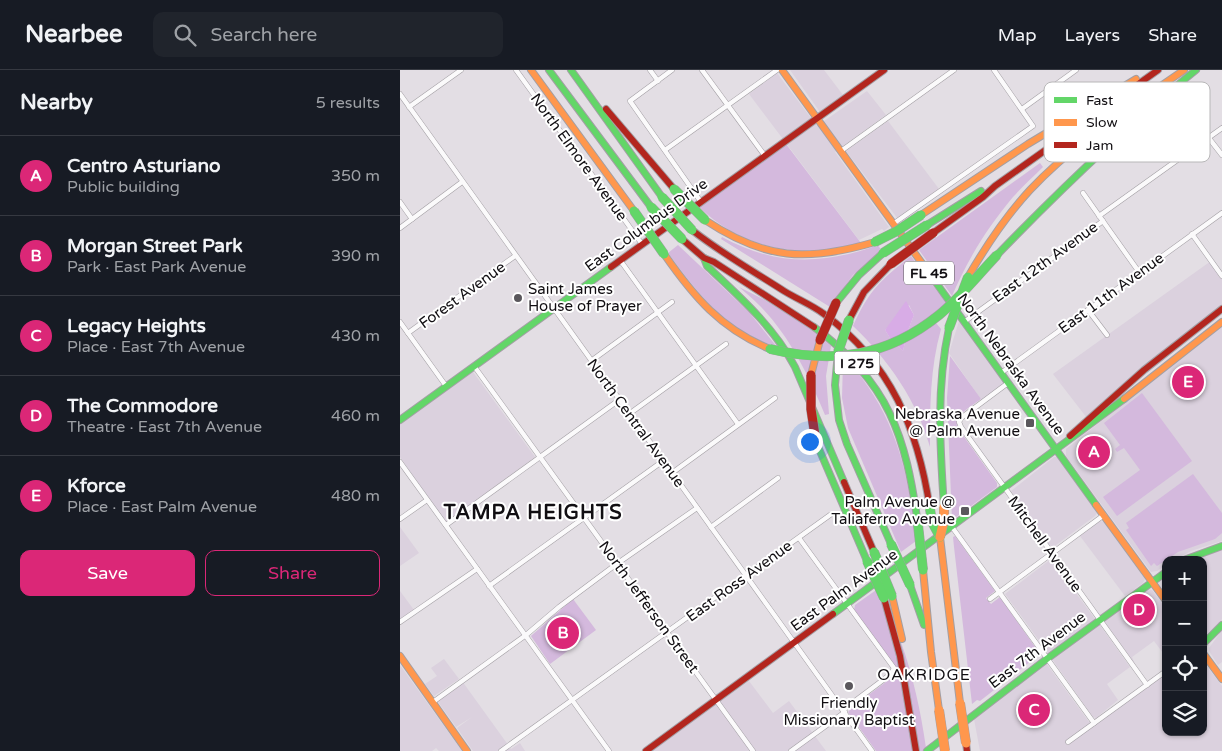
<!DOCTYPE html>
<html lang="en">
<head>
<meta charset="utf-8">
<style>
	body { margin:0; font-family:"Varela Round",sans-serif; background:#20242c; color:#f1f3f6 }
	.controls { position:absolute; right:15px; bottom:15px; display:grid; overflow:hidden; border-radius:10px; box-shadow:0 1px 4px #0004 }
	.controls button { width:45px; height:45px; display:grid; place-items:center; padding:0; border:0; border-bottom:1px solid #363941; background:#171b24; color:#f1f3f6; font:25px sans-serif }
	.you { position:absolute; left:409px; top:371px; width:18px; height:18px; margin:-12px; border:4px solid #fff; border-radius:50%; background:#1a73e8; box-shadow:0 0 0 8px #1a73e833 }
	.badge { display:grid; place-items:center; width:32px; height:32px; border-radius:50%; background:#db2777; color:#fff; font-size:16px; font-weight:700 }
	.pin { position:absolute; translate:-50% -50%; border:2px solid #fff; box-shadow:0 1px 5px #0006 }
	.list { margin:0; padding:0; list-style:none }
	h2 { display:flex; justify-content:space-between; align-items:center; height:65px; margin:0; padding:0 20px; font-size:21px }
	h2 small { font-size:16px; font-weight:400; color:#9ea1a6 }
	.list li { display:grid; grid-template-columns:32px 1fr auto; gap:15px; align-items:center; box-sizing:border-box; height:80px; padding:0 20px; border-top:1px solid #363941 }
	.list b { display:block; font-size:19px; white-space:nowrap }
	.list p { margin:0; font-size:16px; white-space:nowrap; color:#9ea1a6 }
	.list em { font-size:16px; font-style:normal; color:#9ea1a6 }
	.actions { display:flex; gap:10px; padding:15px 20px }
	.actions a { flex:1; padding:11px 0; border:1px solid #db2777; border-radius:10px; text-align:center; font-size:18px; color:#db2777 }
	.actions .main { background:#db2777; color:#fff }
	.icon { flex:none; width:28px; height:28px; fill:none; stroke:currentColor; stroke-width:2; stroke-linecap:round; stroke-linejoin:round }
	.map { position:relative; flex:none; width:822px; height:681px; overflow:hidden }
	header { display:flex; align-items:center; gap:30px; box-sizing:border-box; height:70px; padding:0 25px; background:#171b24; border-bottom:1px solid #363941 }
	header strong { font-size:24px }
	nav { display:flex; gap:28px; margin-inline-start:auto; font-size:18px }
	.search { width:350px; height:45px; background:#20242c; display:flex; align-items:center; gap:12px; box-sizing:border-box; padding:0 18px; border-radius:10px; color:#9ea1a6; font-size:19px }
	main { display:flex }
	aside { flex:1; background:#171b24 }
	.map>svg:first-child { display:block }
	.built { fill:#dbd1de }
	.green { fill:#d4b9dd; fill-rule:evenodd }
	.water { fill:#d8ace6 }
	.lines { fill:none; stroke-linecap:round; stroke-linejoin:round }
	.street-casing { stroke:#a39fa4; stroke-width:5.5 }
	.fast-casing { stroke:#a39fa4; stroke-width:8 }
	.slow-casing { stroke:#a39fa4; stroke-width:8 }
	.jam-casing { stroke:#a39fa4; stroke-width:8 }
	.street { stroke:#fbfafb; stroke-width:4.5 }
	.fast { stroke:#63d668; stroke-width:6 }
	.slow { stroke:#ff974d; stroke-width:6 }
	.jam { stroke:#b3261e; stroke-width:6 }
	.fast-bridge-casing { stroke:#a39fa4; stroke-width:10; stroke-linecap:butt }
	.slow-bridge-casing { stroke:#a39fa4; stroke-width:10; stroke-linecap:butt }
	.jam-bridge-casing { stroke:#a39fa4; stroke-width:10; stroke-linecap:butt }
	.fast-bridge { stroke:#63d668; stroke-width:9 }
	.slow-bridge { stroke:#ff974d; stroke-width:9 }
	.jam-bridge { stroke:#b3261e; stroke-width:9 }
	.poi-dot { fill:#5a575c; stroke:#fff; stroke-width:2 }
	.labels { text-anchor:middle; dominant-baseline:central; stroke-width:4; stroke-linejoin:round; paint-order:stroke }
	.shield { fill:#fff; stroke:#585659; stroke-width:1 }
	.shield-label { font-size:14px; font-weight:bold; fill:#110e12 }
	.street-label { font-size:15px; fill:#110e12; stroke:#fff }
	.poi-label { font-size:15px; fill:#110e12; stroke:#fff; text-anchor:end }
	.neighbourhood-label { font-size:16px; letter-spacing:1px; fill:#110e12; stroke:#fff }
	.district-label { font-size:20px; font-weight:bold; letter-spacing:1px; fill:#110e12; stroke:#fff }
	.key { fill:#fff; stroke:#b8b7b8; stroke-width:1 }
	.key-label { font-size:14px; fill:#110e12 }
</style>
</head>
<body>
<header>
<strong>Nearbee</strong>
<div class="search"><svg class="icon" aria-label="search" viewBox="0 0 24 24"><circle cx="10" cy="10" r="6"/><path d="M15 15l6 6"/></svg>Search here</div>
<nav><a>Map</a><a>Layers</a><a>Share</a></nav>
</header>
<main>
<aside>
<h2>Nearby<small>5 results</small></h2>
<ul class="list">
<li><span class="badge">A</span><div><b>Centro Asturiano</b><p>Public building</p></div><em>350 m</em></li>
<li><span class="badge">B</span><div><b>Morgan Street Park</b><p>Park · East Park Avenue</p></div><em>390 m</em></li>
<li><span class="badge">C</span><div><b>Legacy Heights</b><p>Place · East 7th Avenue</p></div><em>430 m</em></li>
<li><span class="badge">D</span><div><b>The Commodore</b><p>Theatre · East 7th Avenue</p></div><em>460 m</em></li>
<li><span class="badge">E</span><div><b>Kforce</b><p>Place · East Palm Avenue</p></div><em>480 m</em></li>
</ul>
<div class="actions"><a class="main">Save</a><a>Share</a></div>
</aside>
<div class="map">
<svg width="822" height="681" viewBox="0 0 822 681">
	<rect width="100%" height="100%" fill="#e3dee4"/>
	<g class="built">
		<polygon points="390,0 424,0 443,25 420,42"/>
		<polygon points="377,3 417,56 467,21 486,45 435,82 489,157 484,161 482,159 459,170 349,24"/>
		<polygon points="488,51 539,119 498,149 446,81"/>
		<polygon points="811,191 822,207 822,238 687,348 653,304"/>
		<polygon points="560,248 607,313 582,331 549,283"/>
		<polygon points="822,256 822,471 791,481 774,490 766,490 766,495 757,501 751,502 666,386 666,379"/>
		<polygon points="73,302 135,387 46,453 0,387 0,353"/>
		<polygon points="654,387 657,387 697,443 695,446 652,478 611,421"/>
		<polygon points="700,451 704,452 745,509 743,513 725,526 680,466"/>
		<polygon points="0,457 19,483 0,496"/>
		<polygon points="822,480 822,549 817,556 803,566 803,490 794,490"/>
		<polygon points="651,489 695,549 648,583 605,524"/>
		<polygon points="747,519 752,520 766,538 766,587 754,571 732,587 735,594 704,551"/>
		<polygon points="0,521 14,540 0,550"/>
		<polygon points="699,554 730,597 707,614 718,630 697,647 766,602 766,662 803,662 803,591 822,616 822,681 580,681 574,649 646,593 689,652 696,648 693,647 652,589"/>
		<polygon points="822,560 822,592 818,595 809,581 809,578"/>
		<polygon points="44,589 59,609 34,626 25,614 37,606 31,598"/>
		<polygon points="0,595 62,681 39,681 36,678 32,681 0,681"/>
		<polygon points="62,611 111,679 120,673 125,681 73,681 57,658 72,647 56,657 36,629"/>
		<polygon points="349,611 373,643 389,631 426,681 250,681"/>
	</g>
	<g class="green">
		<path d="M386,74L461,173C448,175 436,179 423,181C417,182 410,181 404,181C364,180 328,165 299,137Z"/>
		<path d="M640,93L643,97C633,107 622,117 613,127C587,158 568,189 552,226L519,180Z"/>
		<path d="M322,167C375,196 423,195 478,175L481,180L453,205L430,237L321,169Z"/>
		<path d="M278,175L349,242L377,277C325,260 299,225 268,183Z"/>
		<path d="M511,186L546,233L531,247L541,259C530,298 530,337 530,377C517,331 488,289 453,256C469,220 481,210 511,186ZM509,235L514,245L507,263L503,281L490,268L485,260Z"/>
		<path d="M339,217L363,229L409,257L431,276L426,306L429,344L425,345C409,306 389,265 359,235C353,229 346,223 339,217Z"/>
		<path d="M550,286L581,329C572,336 555,344 557,357L597,413V417L552,450L547,328Z"/>
		<path d="M443,291H448C496,345 508,401 516,471L501,482L448,358L442,328Z"/>
		<polygon points="742,323 792,391 717,446 703,427 740,400 724,378 717,382 715,379 720,375 704,353"/>
		<polygon points="793,404 822,443 822,463 815,469 778,482 757,496 754,493 751,496 726,460 729,458 726,453"/>
		<polygon points="555,466 595,521 586,528 591,534 600,527 640,584 580,631 577,630 572,634 554,477 553,467"/>
		<path d="M479,518C486,536 494,554 501,572C513,606 521,642 526,678L523,681H476L448,642L455,635L498,603L454,540L455,535Z"/>
		<polygon points="173,529 196,560 150,594 131,566"/>
	</g>
	<polygon class="water" points="506,231 514,245 507,263 503,281 490,268 485,260"/>
	<g class="lines">
		<defs>
			<g id="street">
				<polyline points="116,0 242,174"/>
				<polyline points="250,0 258,11"/>
				<polyline points="272,0 230,31 301,132"/>
				<polyline points="302,0 365,86"/>
				<polyline points="0,24 472,681"/>
				<polyline points="9,37 61,0"/>
				<polyline points="622,39 676,0"/>
				<polyline points="794,49 822,85"/>
				<polyline points="265,80 377,0"/>
				<polyline points="441,81 554,0"/>
				<polyline points="683,123 739,202"/>
				<polyline points="0,132 12,149"/>
				<polyline points="699,146 822,58"/>
				<polyline points="493,154 633,56 594,0"/>
				<polyline points="0,158 62,112"/>
				<polyline points="792,164 822,206"/>
				<polyline points="220,190 338,354"/>
				<polyline points="688,240 707,265"/>
				<polyline points="0,252 46,316"/>
				<polyline points="564,252 703,151"/>
				<polyline points="8,263 115,186"/>
				<polyline points="191,291 272,232"/>
				<polyline points="74,296 353,681"/>
				<polyline points="601,303 822,143"/>
				<polyline points="608,313 561,348 559,352 561,357 747,615"/>
				<polyline points="229,344 326,274"/>
				<polyline points="0,392 209,681"/>
				<polyline points="272,403 375,328"/>
				<polyline points="0,449 27,430"/>
				<polyline points="46,455 219,330"/>
				<polyline points="311,457 378,408"/>
				<polyline points="552,457 694,653"/>
				<polyline points="399,468 494,598 491,604 443,640"/>
				<polyline points="89,516 263,391"/>
				<polyline points="590,529 704,445"/>
				<polyline points="0,552 77,499"/>
				<polyline points="33,632 126,565 159,537 218,493 297,438"/>
				<polyline points="668,672 766,601"/>
				<polyline points="101,681 430,445"/>
				<polyline points="391,681 445,642"/>
			</g>
			<g id="fast">
				<polyline points="149,0 251,137"/>
				<polyline points="171,0 262,127"/>
				<polyline points="527,155 581,121"/>
				<path d="M597,185C660,120 725,57 796,0"/>
				<path d="M304,188L307,196C340,227 374,257 395,297L444,412"/>
				<polyline points="524,196 696,435"/>
				<polyline points="436,233 459,205 483,183"/>
				<path d="M414,257C489,312 506,366 518,455"/>
				<polyline points="438,282 435,315 439,350 447,374 491,474"/>
				<polyline points="0,350 211,197"/>
				<polyline points="416,372 467,491"/>
				<path d="M544,437C540,377 536,318 549,258"/>
				<polyline points="784,490 822,476"/>
				<polyline points="510,515 524,555"/>
				<polyline points="433,544 724,329"/>
				<polyline points="803,574 822,555"/>
				<polyline points="527,681 648,588 766,502"/>
			</g>
			<g id="slow">
				<polyline points="131,0 234,141"/>
				<polyline points="382,0 524,196"/>
				<polyline points="521,145 628,74 736,9"/>
				<path d="M305,150C365,190 407,192 475,172"/>
				<path d="M264,184C294,227 321,259 370,279"/>
				<path d="M568,207C586,176 606,146 630,120C675,72 731,37 784,0"/>
				<polyline points="411,305 420,270"/>
				<polyline points="724,329 822,252"/>
				<polyline points="696,435 766,531"/>
				<polyline points="540,467 560,633"/>
				<polyline points="523,500 531,582 539,640"/>
				<polyline points="492,526 502,569"/>
				<polyline points="803,583 822,609"/>
				<polyline points="0,586 67,681"/>
			</g>
			<g id="jam">
				<polyline points="206,39 274,119"/>
				<path d="M292,160C321,183 353,201 384,221C397,229 412,235 424,244C491,293 518,359 530,439"/>
				<polyline points="533,163 583,127 595,116 758,0"/>
				<polyline points="282,169 304,188 314,192 414,257"/>
				<polyline points="211,197 484,0"/>
				<polyline points="449,250 464,222 491,194"/>
				<polyline points="670,366 744,300 822,239"/>
				<polyline points="444,412 474,482"/>
				<polyline points="484,528 500,586 516,681"/>
				<polyline points="566,673 567,681"/>
				<polyline points="246,681 433,544"/>
			</g>
		</defs>
		<use href="#street" class="street-casing"/>
		<use href="#fast" class="fast-casing"/>
		<use href="#slow" class="slow-casing"/>
		<use href="#jam" class="jam-casing"/>
		<use href="#street" class="street"/>
		<use href="#fast" class="fast"/>
		<use href="#slow" class="slow"/>
		<use href="#jam" class="jam"/>
		<defs>
			<g id="fast-bridge">
				<polyline points="274,119 305,150"/>
				<polyline points="262,127 292,160"/>
				<polyline points="251,137 282,169"/>
				<polyline points="234,141 264,184"/>
				<polyline points="475,172 497,161 521,145"/>
				<polyline points="483,183 527,155"/>
				<polyline points="549,258 568,207"/>
				<path d="M370,279C433,294 487,287 539,245C560,228 578,205 597,185"/>
				<polyline points="438,282 449,250"/>
				<polyline points="530,439 532,452 540,467"/>
				<polyline points="518,455 523,500"/>
				<polyline points="491,474 510,515"/>
				<polyline points="474,482 492,526"/>
				<polyline points="467,491 484,528"/>
			</g>
			<g id="slow-bridge">
				<polyline points="540,467 544,450 544,437"/>
				<polyline points="560,633 566,673"/>
				<polyline points="539,640 545,681"/>
			</g>
			<g id="jam-bridge">
				<polyline points="491,194 533,163"/>
				<polyline points="420,270 436,233"/>
				<polyline points="411,305 411,339 416,372"/>
			</g>
		</defs>
		<use href="#fast-bridge" class="fast-bridge-casing"/>
		<use href="#slow-bridge" class="slow-bridge-casing"/>
		<use href="#jam-bridge" class="jam-bridge-casing"/>
		<use href="#fast-bridge" class="fast-bridge"/>
		<use href="#slow-bridge" class="slow-bridge"/>
		<use href="#jam-bridge" class="jam-bridge"/>
	</g>
	<g class="poi-dot">
		<circle cx="118" cy="228" r="5"/>
		<rect x="625" y="348" width="10" height="10" rx="2.5"/>
		<rect x="560" y="436" width="10" height="10" rx="2.5"/>
		<circle cx="449" cy="616" r="5"/>
	</g>
	<g class="labels">
		<g class="shield">
			<rect x="504" y="191.5" width="50" height="23" rx="4"/>
			<rect x="434.5" y="281.5" width="45" height="23" rx="4"/>
		</g>
		<g class="shield-label">
			<text x="529" y="203">FL 45</text>
			<text x="457" y="293">I 275</text>
		</g>
		<g class="street-label">
			<text transform="translate(179 87) rotate(54)">North Elmore Avenue</text>
			<text transform="translate(246 155) rotate(-36)">East Columbus Drive</text>
			<text transform="translate(645 192) rotate(-36)">East 12th Avenue</text>
			<text transform="translate(711 223) rotate(-36)">East 11th Avenue</text>
			<text transform="translate(62 225) rotate(-36)">Forest Avenue</text>
			<text transform="translate(611 294) rotate(54)">North Nebraska Avenue</text>
			<text transform="translate(236 353) rotate(54)">North Central Avenue</text>
			<text transform="translate(645 474) rotate(54)">Mitchell Avenue</text>
			<text transform="translate(339 511) rotate(-36)">East Ross Avenue</text>
			<text transform="translate(444 520) rotate(-36)">East Palm Avenue</text>
			<text transform="translate(249 537) rotate(54)">North Jefferson Street</text>
			<text transform="translate(637 580) rotate(-37)">East 7th Avenue</text>
		</g>
		<g class="poi-label">
			<text x="128" y="219" text-anchor="start">Saint James<tspan x="128" dy="17">House of Prayer</tspan></text>
			<text x="620" y="344">Nebraska Avenue<tspan x="620" dy="17">@ Palm Avenue</tspan></text>
			<text x="555" y="432">Palm Avenue @<tspan x="555" dy="17">Taliaferro Avenue</tspan></text>
			<text x="449" y="633" text-anchor="middle">Friendly<tspan x="449" dy="17">Missionary Baptist</tspan></text>
		</g>
		<g class="neighbourhood-label">
			<text x="524" y="605">OAKRIDGE</text>
		</g>
		<g class="district-label">
			<text x="133" y="443">TAMPA HEIGHTS</text>
		</g>
	</g>
	<rect x="644" y="12" width="166" height="80" rx="8" class="key"/>
	<rect x="654" y="27" width="23" height="6" fill="#63d668"/>
	<rect x="654" y="49" width="23" height="7" fill="#ff974d"/>
	<rect x="654" y="72" width="23" height="6" fill="#b3261e"/>
	<g class="key-label">
		<text x="686" y="35">Fast</text>
		<text x="686" y="57">Slow</text>
		<text x="686" y="80">Jam</text>
	</g>
</svg>
<div class="controls">
<button>+</button>
<button>−</button>
<button><svg class="icon" aria-label="locate" viewBox="0 0 24 24"><circle cx="12" cy="12" r="6"/><path d="M12 2v4M12 18v4M2 12h4M18 12h4"/></svg></button>
<button><svg class="icon" aria-label="layers" viewBox="0 0 24 24"><path d="M12 4l9 5-9 5-9-5zM3 14l9 5 9-5"/></svg></button>
</div>
<div class="you"></div>
<div class="pin badge" style="left:694px;top:382px">A</div>
<div class="pin badge" style="left:163px;top:563px">B</div>
<div class="pin badge" style="left:634px;top:640px">C</div>
<div class="pin badge" style="left:739px;top:540px">D</div>
<div class="pin badge" style="left:788px;top:312px">E</div>
</div>
</main>
</body>
</html>
